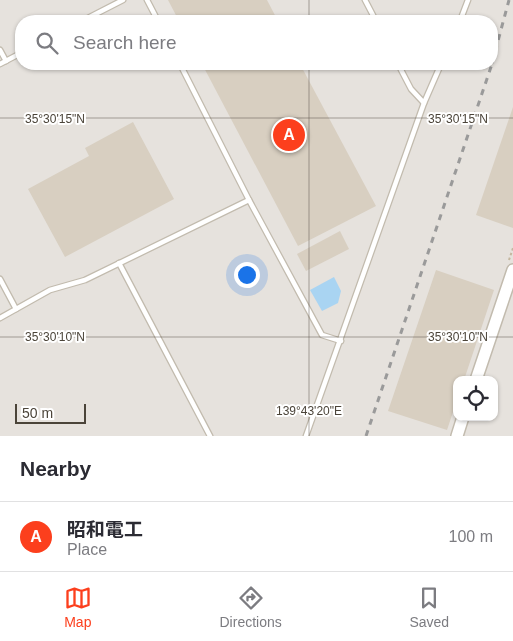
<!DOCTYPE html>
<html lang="en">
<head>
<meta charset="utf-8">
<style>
	body { margin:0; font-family:Helvetica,"Noto Sans JP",sans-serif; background:#f2f2f3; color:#2b2b33 }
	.controls { position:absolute; right:15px; bottom:15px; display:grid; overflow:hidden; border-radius:10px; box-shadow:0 1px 4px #0004 }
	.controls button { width:45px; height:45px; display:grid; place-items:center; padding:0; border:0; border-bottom:1px solid #e1e1e2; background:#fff; color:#2b2b33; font:25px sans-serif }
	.scale { position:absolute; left:15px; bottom:12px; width:71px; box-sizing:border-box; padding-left:5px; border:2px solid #4b4439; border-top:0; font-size:14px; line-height:18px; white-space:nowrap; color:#4b4439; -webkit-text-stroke:4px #fff; paint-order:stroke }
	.you { position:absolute; left:246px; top:274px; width:18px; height:18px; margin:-12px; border:4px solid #fff; border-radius:50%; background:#1a73e8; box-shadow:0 0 0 8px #1a73e833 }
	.badge { display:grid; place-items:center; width:32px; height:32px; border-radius:50%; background:#fc3f1d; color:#fff; font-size:16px; font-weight:700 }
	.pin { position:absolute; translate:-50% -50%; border:2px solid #fff; box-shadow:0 1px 5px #0006 }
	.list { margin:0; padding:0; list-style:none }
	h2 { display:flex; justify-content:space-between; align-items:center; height:65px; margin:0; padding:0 20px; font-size:21px }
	h2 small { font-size:16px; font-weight:400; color:#7c7c81 }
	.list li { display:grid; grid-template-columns:32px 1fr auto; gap:15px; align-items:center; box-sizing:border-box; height:70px; padding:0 20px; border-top:1px solid #e1e1e2 }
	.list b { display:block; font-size:19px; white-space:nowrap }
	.list p { margin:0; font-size:16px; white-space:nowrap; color:#7c7c81 }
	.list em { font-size:16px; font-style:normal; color:#7c7c81 }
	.icon { flex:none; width:28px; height:28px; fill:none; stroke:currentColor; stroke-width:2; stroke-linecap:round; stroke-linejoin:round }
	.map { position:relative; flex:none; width:513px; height:436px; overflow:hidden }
	.search { position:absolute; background:#fff; box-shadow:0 1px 4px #0004; left:15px; right:15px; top:15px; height:55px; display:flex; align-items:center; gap:12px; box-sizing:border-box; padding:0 18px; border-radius:20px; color:#7c7c81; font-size:19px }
	.sheet { height:135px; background:#fff }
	nav { display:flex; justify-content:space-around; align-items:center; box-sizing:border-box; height:70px; border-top:1px solid #e1e1e2; background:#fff; font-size:14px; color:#7c7c81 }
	nav a { display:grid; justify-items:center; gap:2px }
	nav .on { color:#fc3f1d }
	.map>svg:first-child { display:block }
	.industrial { fill:#e6e2dd; fill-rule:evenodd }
	.water { fill:#a9d4f2 }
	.building { fill:#d8cfc1 }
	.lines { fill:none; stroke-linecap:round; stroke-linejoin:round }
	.service-casing { stroke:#c2bbae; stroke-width:7 }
	.tertiary-casing { stroke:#c2bbae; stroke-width:14 }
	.path { stroke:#c4b79f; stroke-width:2; stroke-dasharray:2.5 2.5; stroke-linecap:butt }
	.service { stroke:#fff; stroke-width:4.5 }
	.tertiary { stroke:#fff; stroke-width:11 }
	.rail { stroke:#9a9a9a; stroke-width:3; stroke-dasharray:6 6; stroke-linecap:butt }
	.ticks { fill:none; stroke:#4b4439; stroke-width:1; stroke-opacity:0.45 }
	.ticks-label { font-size:12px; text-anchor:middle; fill:#4b4439; stroke:#fff; stroke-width:4; stroke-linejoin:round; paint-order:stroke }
</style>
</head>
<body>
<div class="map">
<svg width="513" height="436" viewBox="0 0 513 436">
	<rect width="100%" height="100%" fill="#f6f3ec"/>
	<path class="industrial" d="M0,0H513V436H0ZM21,21H492V64H21ZM457,380H494V417H457Z"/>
	<polygon class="water" points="334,277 341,291 338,303 322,311 310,290"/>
	<g class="building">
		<polygon points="168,0 267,0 278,21 179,21"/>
		<polygon points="202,64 300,64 376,206 298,246"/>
		<polygon points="513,107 513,228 476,215"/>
		<polygon points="133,122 174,199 65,257 28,189 89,156 85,148"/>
		<polygon points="340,231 349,249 306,271 297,254"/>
		<polygon points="436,270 494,290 464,380 457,380 457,400 447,430 388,411"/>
	</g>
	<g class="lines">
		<defs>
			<g id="service">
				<polyline points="147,0 158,21"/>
				<polyline points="365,0 376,21"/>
				<polyline points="82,21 123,0"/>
				<polyline points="460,21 468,0"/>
				<polyline points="0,50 6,61"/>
				<polyline points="0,64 21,53"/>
				<polyline points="180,64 249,200 322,335 341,341"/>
				<polyline points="398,64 411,89 424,103"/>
				<polyline points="119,263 210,436"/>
				<polyline points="0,279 16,309"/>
				<polyline points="0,318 50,290 85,280 249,200"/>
				<polyline points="306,436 424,103 441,64"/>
			</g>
			<g id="tertiary">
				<polyline points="476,380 513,270"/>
				<polyline points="457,436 463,417"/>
			</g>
		</defs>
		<use href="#service" class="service-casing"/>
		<use href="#tertiary" class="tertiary-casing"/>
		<polyline class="path" points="509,260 513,248"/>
		<use href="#service" class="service"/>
		<use href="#tertiary" class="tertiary"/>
		<g class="rail">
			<polyline points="492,63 509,0"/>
			<polyline points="366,436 492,64"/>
		</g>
	</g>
	<path class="ticks" d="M309,0V21M309,64V436M0,118H513M0,337H513"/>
	<g class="ticks-label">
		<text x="55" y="123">35°30'15"N</text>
		<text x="458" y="123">35°30'15"N</text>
		<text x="55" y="341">35°30'10"N</text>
		<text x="458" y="341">35°30'10"N</text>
		<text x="309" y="415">139°43'20"E</text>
	</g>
</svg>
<div class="controls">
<button><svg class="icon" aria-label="locate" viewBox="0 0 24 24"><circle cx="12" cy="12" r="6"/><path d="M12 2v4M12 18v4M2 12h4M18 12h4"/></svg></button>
</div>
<div class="scale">50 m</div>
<div class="you"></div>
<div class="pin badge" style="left:289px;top:135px">A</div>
<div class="search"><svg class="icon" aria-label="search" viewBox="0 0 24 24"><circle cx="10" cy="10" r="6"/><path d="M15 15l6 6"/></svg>Search here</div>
</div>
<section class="sheet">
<h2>Nearby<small></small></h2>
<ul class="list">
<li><span class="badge">A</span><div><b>昭和電工</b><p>Place</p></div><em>100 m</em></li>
</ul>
</section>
<nav>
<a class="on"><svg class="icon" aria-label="map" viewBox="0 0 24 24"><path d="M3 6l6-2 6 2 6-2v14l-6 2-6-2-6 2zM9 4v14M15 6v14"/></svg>Map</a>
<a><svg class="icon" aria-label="directions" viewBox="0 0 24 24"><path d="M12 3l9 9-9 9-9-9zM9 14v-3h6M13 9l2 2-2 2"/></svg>Directions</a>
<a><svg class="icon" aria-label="saved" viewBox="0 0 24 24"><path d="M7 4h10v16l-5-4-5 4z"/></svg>Saved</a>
</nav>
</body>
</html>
